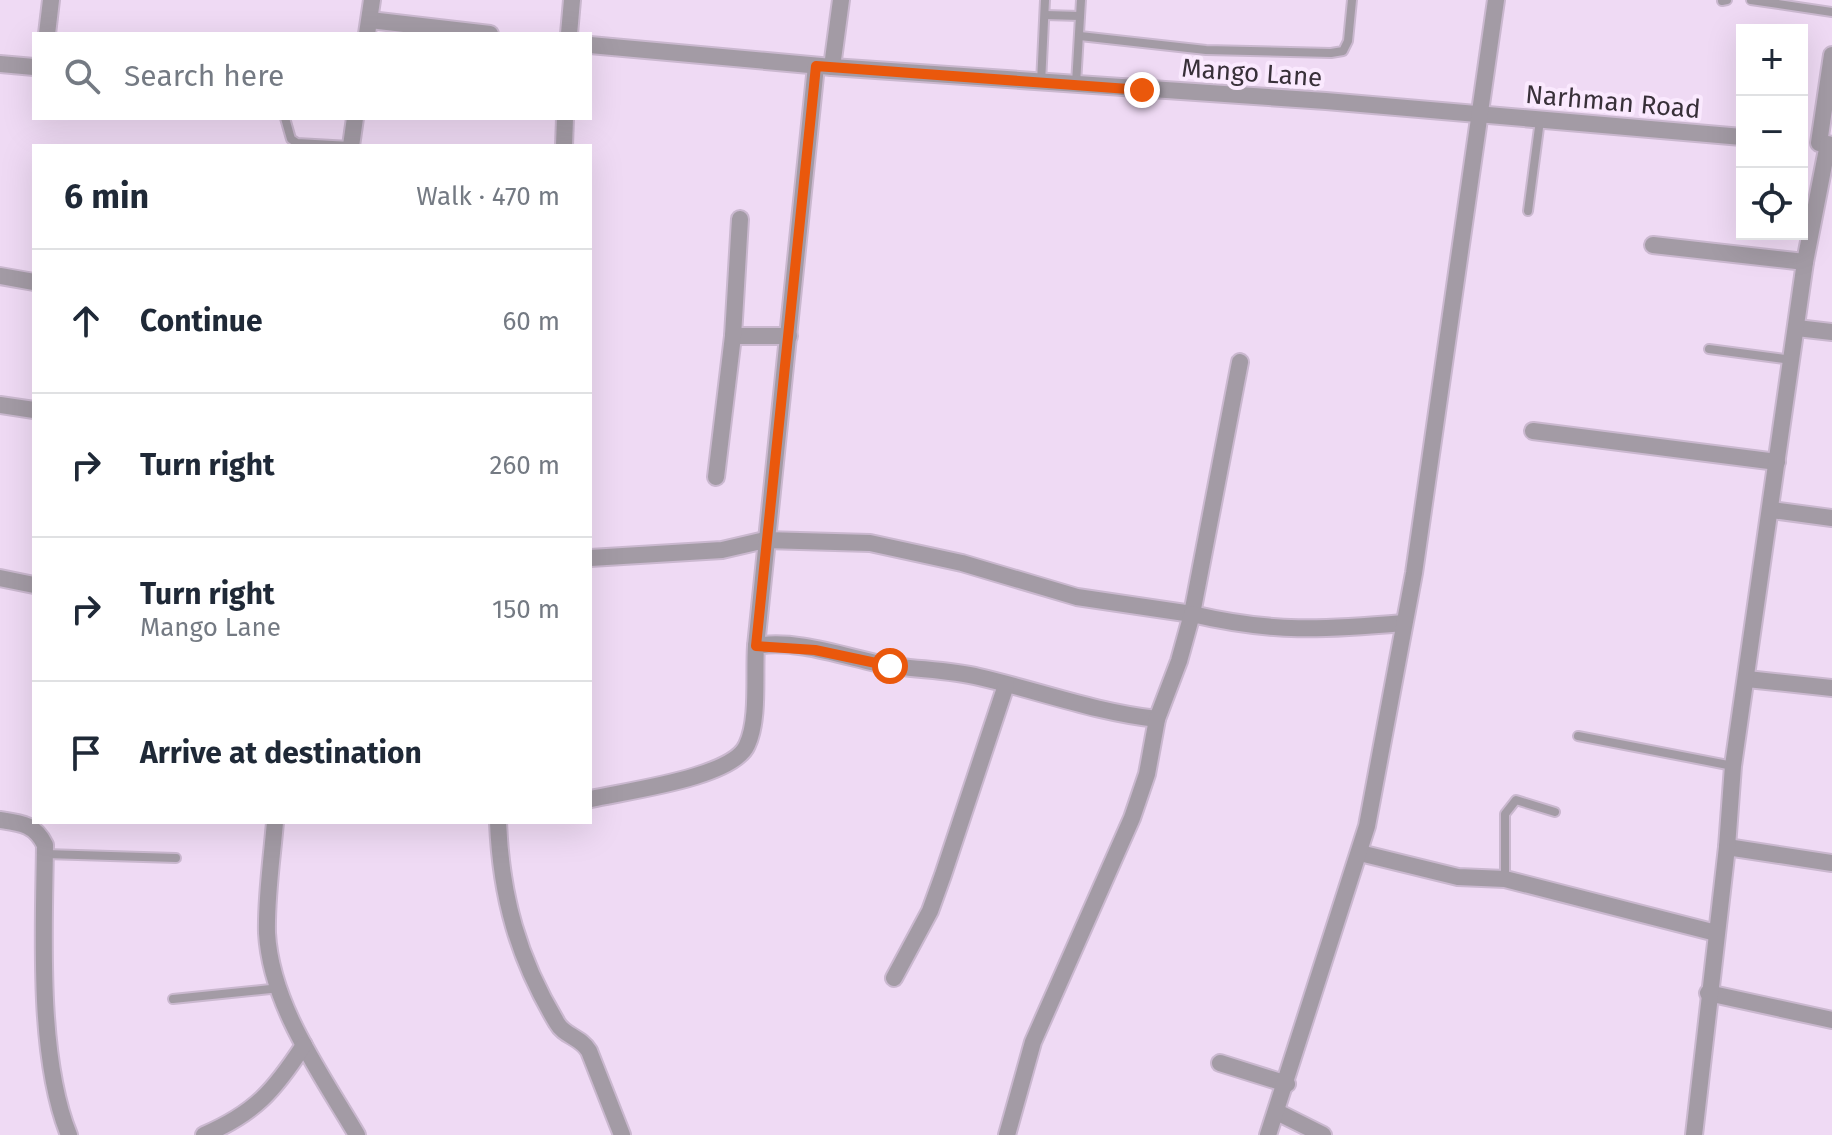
<!DOCTYPE html>
<html lang="en">
<head>
<meta charset="utf-8">
<style>
	body { margin:0; font-family:"Fira Sans",sans-serif; background:#f2f2f3; color:#1f2937 }
	.controls { position:absolute; right:24px; top:24px; display:grid; overflow:hidden; border-radius:0px; box-shadow:0 8px 32px #0002 }
	.controls button { width:72px; height:72px; display:grid; place-items:center; padding:0; border:0; border-bottom:2px solid #e0e1e3; background:#fff; color:#1f2937; font:40px sans-serif }
	.stop { position:absolute; width:24px; height:24px; margin:-18px; border:6px solid #ea580c; border-radius:50%; background:#fff }
	.stop.end { background:#ea580c; border-color:#fff; box-shadow:0 2px 8px #0008 }
	.list { margin:0; padding:0; list-style:none }
	h2 { display:flex; justify-content:space-between; align-items:center; height:104px; margin:0; padding:0 32px; font-size:34px }
	h2 small { font-size:26px; font-weight:400; color:#747a83 }
	.list li { display:grid; grid-template-columns:52px 1fr auto; gap:24px; align-items:center; box-sizing:border-box; height:144px; padding:0 32px; border-top:2px solid #e0e1e3 }
	.list b { display:block; font-size:30px; white-space:nowrap }
	.list p { margin:0; font-size:26px; white-space:nowrap; color:#747a83 }
	.list em { font-size:26px; font-style:normal; color:#747a83 }
	.icon { flex:none; width:44px; height:44px; fill:none; stroke:currentColor; stroke-width:2; stroke-linecap:round; stroke-linejoin:round }
	.map { position:relative; flex:none; width:1832px; height:1135px; overflow:hidden }
	.search { position:absolute; background:#fff; box-shadow:0 8px 32px #0002; left:32px; top:32px; width:560px; height:88px; display:flex; align-items:center; gap:20px; box-sizing:border-box; padding:0 28px; border-radius:0px; color:#747a83; font-size:30px }
	.panel { position:absolute; background:#fff; box-shadow:0 8px 32px #0002; left:32px; top:144px; width:560px; height:680px; border-radius:0px }
	.map>svg:first-child { display:block }
	.lines { fill:none; stroke-linecap:round; stroke-linejoin:round }
	.lane-casing { stroke:#cab8cf; stroke-width:12 }
	.street-casing { stroke:#cab8cf; stroke-width:20 }
	.lane { stroke:#a39ba5; stroke-width:8 }
	.street { stroke:#a39ba5; stroke-width:16 }
	.route { stroke:#ea580c; stroke-width:10 }
	.labels { text-anchor:middle; dominant-baseline:central; stroke-width:8; stroke-linejoin:round; paint-order:stroke }
	.street-label { font-size:26px; fill:#383039; stroke:#fae9fe }
</style>
</head>
<body>
<div class="map">
<svg width="1832" height="1135" viewBox="0 0 1832 1135">
	<rect width="100%" height="100%" fill="#efdaf4"/>
	<g class="lines">
		<defs>
			<g id="lane">
				<polyline points="1751,0 1832,12"/>
				<polyline points="1722,1 1727,0"/>
				<polyline points="1045,15 1080,16"/>
				<polyline points="1080,36 1206,50 1331,53 1343,51 1348,41 1352,0"/>
				<polyline points="1041,83 1045,0"/>
				<polyline points="1076,84 1081,0"/>
				<polyline points="285,118 291,139 297,143 350,146"/>
				<polyline points="1528,211 1540,120"/>
				<polyline points="1709,349 1792,360"/>
				<polyline points="1578,736 1733,766"/>
				<polyline points="45,854 176,858"/>
				<polyline points="1505,878 1505,814 1516,800 1555,812"/>
				<polyline points="173,999 280,988"/>
			</g>
			<g id="street">
				<polyline points="370,20 490,34"/>
				<polyline points="47,34 51,0"/>
				<polyline points="367,34 372,0"/>
				<polyline points="569,34 572,0"/>
				<polyline points="590,45 832,67 1326,101 1742,137"/>
				<polyline points="0,64 34,67"/>
				<polyline points="832,67 841,0"/>
				<polyline points="1819,143 1832,55"/>
				<polyline points="351,146 355,118"/>
				<polyline points="564,146 565,118"/>
				<polyline points="1653,245 1805,262"/>
				<polyline points="0,276 34,282"/>
				<polyline points="1797,328 1832,332"/>
				<polyline points="733,336 789,336"/>
				<polyline points="0,405 34,410"/>
				<polyline points="1533,431 1777,462"/>
				<polyline points="716,477 733,336 740,219"/>
				<polyline points="1772,510 1832,518"/>
				<polyline points="590,558 722,550 765,540 870,543 962,563 1077,597 1192,614 1240,362"/>
				<polyline points="0,578 34,585"/>
				<polyline points="756,646 816,66"/>
				<polyline points="1747,679 1832,688"/>
				<path d="M591,799C625,791 733,778 747,745C759,720 754,675 756,646C793,639 840,655 876,663C910,670 946,669 979,677C1040,691 1094,712 1157,719"/>
				<path d="M0,820C21,823 35,824 45,845C44,929 37,1057 69,1135"/>
				<path d="M275,822C272,858 266,897 267,933C271,1006 322,1075 357,1135"/>
				<path d="M498,822C501,897 518,958 557,1023C564,1036 581,1037 589,1051L622,1135"/>
				<polyline points="1727,847 1832,863"/>
				<polyline points="1360,853 1458,877 1505,879 1716,933"/>
				<polyline points="894,978 930,911 943,875 1006,685"/>
				<polyline points="1708,993 1832,1020"/>
				<polyline points="1220,1063 1287,1084"/>
				<polyline points="1277,1112 1323,1135"/>
				<path d="M204,1135C255,1113 274,1091 304,1045"/>
				<path d="M1007,1135L1033,1042L1132,818L1147,774L1157,719L1179,661L1192,614C1273,633 1323,630 1404,623"/>
				<polyline points="1268,1135 1367,826 1414,573 1496,0"/>
				<polyline points="1694,1135 1727,847 1733,766 1805,262 1828,144"/>
			</g>
		</defs>
		<use href="#lane" class="lane-casing"/>
		<use href="#street" class="street-casing"/>
		<use href="#lane" class="lane"/>
		<use href="#street" class="street"/>
	</g>
	<g class="lines">
		<polyline class="route" points="890,666 815,650 756,646 816,66 1142,90"/>
	</g>
	<g class="labels">
		<g class="street-label">
			<text transform="translate(1252 73) rotate(4)">Mango Lane</text>
			<text transform="translate(1613 102) rotate(5)">Narhman Road</text>
		</g>
	</g>
</svg>
<div class="controls">
<button>+</button>
<button>−</button>
<button><svg class="icon" aria-label="locate" viewBox="0 0 24 24"><circle cx="12" cy="12" r="6"/><path d="M12 2v4M12 18v4M2 12h4M18 12h4"/></svg></button>
</div>
<div class="stop" style="left:890px;top:666px"></div>
<div class="stop end" style="left:1142px;top:90px"></div>
<div class="search"><svg class="icon" aria-label="search" viewBox="0 0 24 24"><circle cx="10" cy="10" r="6"/><path d="M15 15l6 6"/></svg>Search here</div>
<section class="panel">
<h2>6 min<small>Walk · 470 m</small></h2>
<ul class="list">
<li><svg class="icon" aria-label="ahead" viewBox="0 0 24 24"><path d="M12 20V5M6 11l6-6 6 6"/></svg><div><b>Continue</b></div><em>60 m</em></li>
<li><svg class="icon" aria-label="right" viewBox="0 0 24 24"><path d="M7 20v-9h11M14 6l5 5-5 5"/></svg><div><b>Turn right</b></div><em>260 m</em></li>
<li><svg class="icon" aria-label="right" viewBox="0 0 24 24"><path d="M7 20v-9h11M14 6l5 5-5 5"/></svg><div><b>Turn right</b><p>Mango Lane</p></div><em>150 m</em></li>
<li><svg class="icon" aria-label="arrive" viewBox="0 0 24 24"><path d="M6 21V4h12l-3 4 3 4H6"/></svg><div><b>Arrive at destination</b></div></li>
</ul>
</section>
</div>
</body>
</html>
